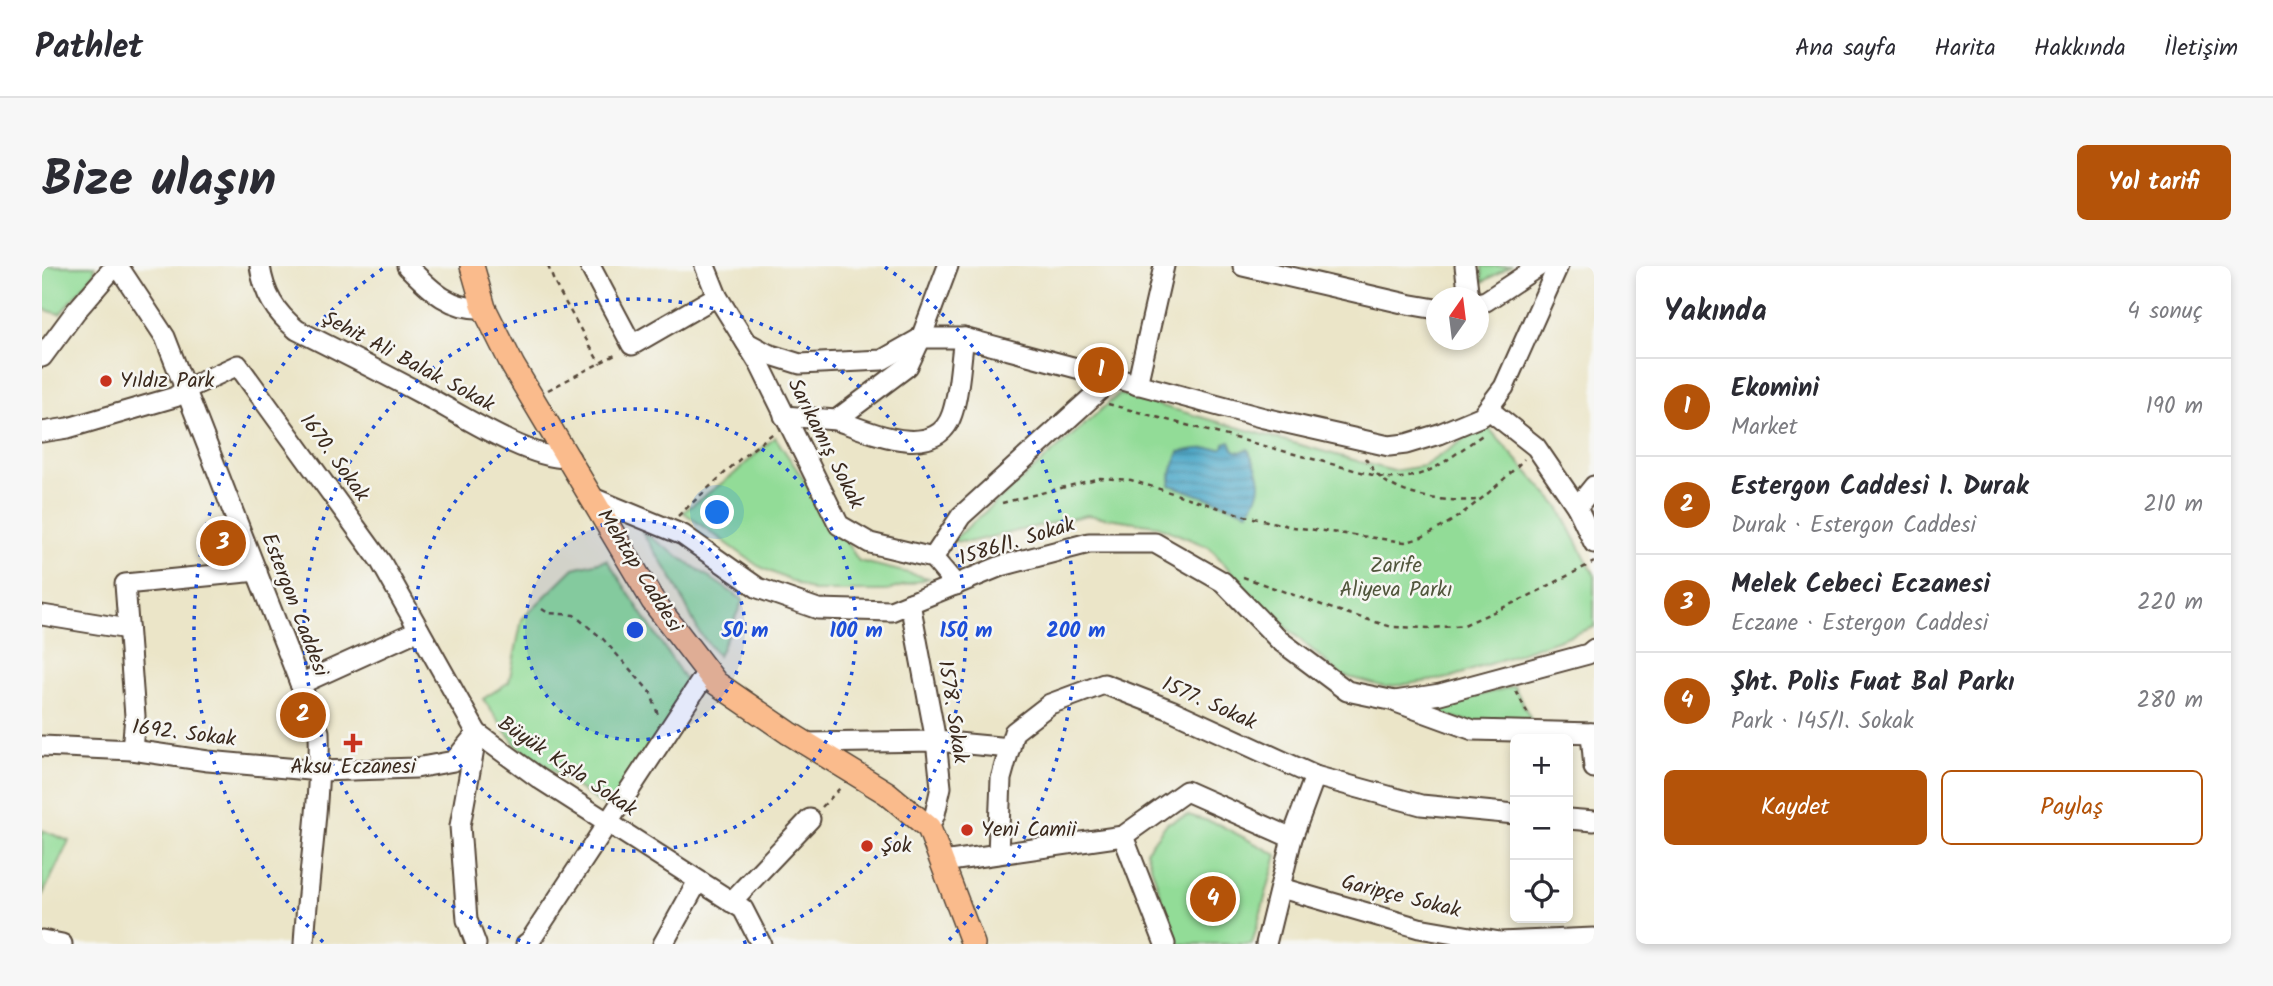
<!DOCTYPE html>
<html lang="tr">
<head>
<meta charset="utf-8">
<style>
	body { margin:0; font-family:Kalam,sans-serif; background:#f7f7f7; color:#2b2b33 }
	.controls { position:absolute; right:21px; bottom:21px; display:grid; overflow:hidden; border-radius:10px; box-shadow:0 4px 10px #0003 }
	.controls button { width:63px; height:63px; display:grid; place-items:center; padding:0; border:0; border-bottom:2px solid #e1e1e2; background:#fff; color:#2b2b33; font:35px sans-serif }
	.compass { position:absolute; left:1384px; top:21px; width:63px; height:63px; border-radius:50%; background:#fff; box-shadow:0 4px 10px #0003; rotate:14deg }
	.you { position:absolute; left:676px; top:247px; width:24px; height:24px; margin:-18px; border:5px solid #fff; border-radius:50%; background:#1a73e8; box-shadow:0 0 0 10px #1a73e833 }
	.badge { display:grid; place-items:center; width:46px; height:46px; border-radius:50%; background:#b45309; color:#fff; font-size:23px; font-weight:700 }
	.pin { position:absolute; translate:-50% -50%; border:4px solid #fff; box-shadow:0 2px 7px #0006 }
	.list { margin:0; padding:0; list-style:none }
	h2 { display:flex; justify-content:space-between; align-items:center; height:91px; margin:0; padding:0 28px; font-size:30px }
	h2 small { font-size:23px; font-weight:400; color:#7c7c81 }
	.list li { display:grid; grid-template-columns:46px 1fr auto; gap:21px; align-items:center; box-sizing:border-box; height:98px; padding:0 28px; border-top:2px solid #e1e1e2 }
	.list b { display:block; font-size:26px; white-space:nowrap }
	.list p { margin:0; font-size:23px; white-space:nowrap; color:#7c7c81 }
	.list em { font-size:23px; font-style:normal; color:#7c7c81 }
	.actions { display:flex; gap:14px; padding:21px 28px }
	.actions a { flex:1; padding:16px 0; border:2px solid #b45309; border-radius:10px; text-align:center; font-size:24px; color:#b45309 }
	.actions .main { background:#b45309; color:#fff }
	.icon { flex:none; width:38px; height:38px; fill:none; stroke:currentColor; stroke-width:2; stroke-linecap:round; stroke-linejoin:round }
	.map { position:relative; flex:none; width:1552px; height:678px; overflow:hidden; border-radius:10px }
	header { display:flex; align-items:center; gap:42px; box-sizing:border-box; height:98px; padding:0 35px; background:#fff; border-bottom:2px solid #e1e1e2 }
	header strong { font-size:33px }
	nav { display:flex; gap:38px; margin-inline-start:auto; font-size:24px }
	.intro { display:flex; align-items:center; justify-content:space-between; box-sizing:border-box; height:168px; padding:0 42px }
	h1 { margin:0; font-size:49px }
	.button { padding:18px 32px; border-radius:10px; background:#b45309; color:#fff; font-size:24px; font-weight:700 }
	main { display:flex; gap:42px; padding:0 42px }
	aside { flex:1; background:#fff; border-radius:10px; box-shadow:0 4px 10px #0003 }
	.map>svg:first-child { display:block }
	.green { fill:#92dc97; stroke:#66835a; stroke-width:2 }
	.water { fill:url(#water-rules); stroke:#426873; stroke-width:2 }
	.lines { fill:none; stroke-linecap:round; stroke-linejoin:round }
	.minor-casing { stroke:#554638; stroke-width:23 }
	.major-casing { stroke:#554638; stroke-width:26 }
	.path { stroke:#554638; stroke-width:2.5; stroke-dasharray:5 5; stroke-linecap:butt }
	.minor { stroke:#fff; stroke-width:19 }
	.major { stroke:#fabb8c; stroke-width:23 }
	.ring { fill:none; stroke:#1d4ed8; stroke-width:3.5; stroke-dasharray:3.5 7 }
	.poi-dot { fill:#c8321e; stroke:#f6f6f2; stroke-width:2.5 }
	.labels { text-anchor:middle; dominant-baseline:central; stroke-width:5; stroke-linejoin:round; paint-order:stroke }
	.street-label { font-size:21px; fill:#3b2a1e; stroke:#f6f6f2 }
	.poi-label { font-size:21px; fill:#3b2a1e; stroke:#f6f6f2; text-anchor:start }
	.park-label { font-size:21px; fill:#51563c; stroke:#f6f6f2 }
	.centre { fill:#1d4ed8; stroke:#f6f6f2; stroke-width:3.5 }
	.ring-label { font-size:21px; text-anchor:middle; font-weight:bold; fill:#1d4ed8; stroke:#f6f6f2; stroke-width:5; stroke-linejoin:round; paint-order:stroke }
</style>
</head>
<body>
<header>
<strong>Pathlet</strong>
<nav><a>Ana sayfa</a><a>Harita</a><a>Hakkında</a><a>İletişim</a></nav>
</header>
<div class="intro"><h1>Bize ulaşın</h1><a class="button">Yol tarifi</a></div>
<main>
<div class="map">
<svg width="1552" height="678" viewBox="0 0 1552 678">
	<defs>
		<pattern id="water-rules" width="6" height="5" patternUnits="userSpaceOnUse" patternTransform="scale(1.75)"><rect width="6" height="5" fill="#4aa7c8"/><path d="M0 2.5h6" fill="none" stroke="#3f88a2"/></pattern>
	</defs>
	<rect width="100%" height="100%" fill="#f6f6f2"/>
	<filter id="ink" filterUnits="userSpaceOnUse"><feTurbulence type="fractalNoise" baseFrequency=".0143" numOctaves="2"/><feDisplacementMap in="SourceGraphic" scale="14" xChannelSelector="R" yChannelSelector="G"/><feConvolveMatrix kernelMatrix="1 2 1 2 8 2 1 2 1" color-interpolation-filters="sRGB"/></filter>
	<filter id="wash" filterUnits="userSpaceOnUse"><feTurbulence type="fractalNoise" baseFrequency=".00686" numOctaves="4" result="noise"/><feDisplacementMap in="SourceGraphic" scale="28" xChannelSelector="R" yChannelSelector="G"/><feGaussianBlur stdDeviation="1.57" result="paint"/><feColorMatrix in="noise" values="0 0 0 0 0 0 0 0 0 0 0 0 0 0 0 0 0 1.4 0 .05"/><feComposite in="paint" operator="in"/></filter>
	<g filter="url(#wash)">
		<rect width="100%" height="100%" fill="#ebe5c8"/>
		<g class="green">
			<polygon points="0,0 53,0 52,8 18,48 0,43"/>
			<polygon points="1440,0 1468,0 1441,16"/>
			<polygon points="1077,128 1351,205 1382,200 1444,159 1516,240 1552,308 1552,361 1407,412 1343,421 1299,409 1222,342 1167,281 1113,259 1045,249 927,276 910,275"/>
			<polygon points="733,171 817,295 887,312 844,325 771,325 716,300 641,246 692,208"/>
			<polygon points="599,265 701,334 676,390 657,366 629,310"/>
			<polygon points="565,294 644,415 622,469 568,544 474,479 441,433 467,416 480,353 532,302"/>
			<polygon points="1472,420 1491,458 1432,457 1384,444"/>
			<polygon points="1146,549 1176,558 1235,589 1210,678 1135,678 1104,585 1125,557"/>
			<polygon points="0,564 27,575 0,630"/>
		</g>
		<path class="water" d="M1188,175L1192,184L1198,186L1206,183C1219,211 1225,220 1206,246L1128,219L1130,203L1137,186L1154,183L1181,182L1182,177Z"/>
	</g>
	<g filter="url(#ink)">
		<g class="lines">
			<defs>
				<g id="minor">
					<path d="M76,0L123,71L277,466C279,536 266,608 262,678"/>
					<path d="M218,0C222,28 233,46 255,64C297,85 339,106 380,128C418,148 487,194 528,192"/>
					<path d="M365,0C388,23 407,44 442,42"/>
					<polyline points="548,0 590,79 675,30"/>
					<polyline points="663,0 675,30 718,99 797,259 828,277 891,292 914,319"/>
					<polyline points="1201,0 1365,38 1394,43"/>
					<polyline points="1423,0 1427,32"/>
					<polyline points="1436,37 1444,35 1497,0"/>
					<polyline points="704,76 726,88 758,98 840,94 879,72 922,72 1222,152 1347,180 1364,178 1397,168 1440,150 1462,121 1516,0"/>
					<polyline points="0,91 34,45 73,0"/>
					<polyline points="1095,119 1122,0"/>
					<polyline points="1446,143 1494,181 1535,241"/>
					<polyline points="742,150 794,154 866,100 879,72 906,0"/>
					<path d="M794,154C826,165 894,197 910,148C918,125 918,97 922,72"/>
					<polyline points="0,166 26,162 133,131 144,123 196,99 339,296 435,467 418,560 425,654 434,678"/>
					<polyline points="1552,220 1535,241 1552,277"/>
					<polyline points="551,232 641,269 716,322 776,343 849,345 959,300 1047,277 1113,277 1181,316 1237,374 1305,425 1353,435 1398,428 1546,388 1552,383"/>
					<polyline points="891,292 919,250 1070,113"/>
					<polyline points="868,337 894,475 899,521 893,548 887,562"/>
					<polyline points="0,349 86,363"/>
					<polyline points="258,418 377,364"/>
					<polyline points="1354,436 1431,464 1552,467"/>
					<polyline points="1549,467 1552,502"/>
					<polyline points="764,477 894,475 968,482"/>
					<polyline points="0,480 90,484 166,495 278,505 374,502 412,495 435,467 498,513 701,643 719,678"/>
					<polyline points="90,484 93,450 83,318 215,305"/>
					<polyline points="1526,553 1552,555"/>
					<polyline points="1081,570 1123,678"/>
					<polyline points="956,588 959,513 972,466 1008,438 1062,418 1129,444 1273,510 1379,539 1473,548"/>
					<polyline points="901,596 1081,570 1144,525 1250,572"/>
					<polyline points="1239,622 1377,662 1458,676 1552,672"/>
					<polyline points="689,636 768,553"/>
					<polyline points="0,674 20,678"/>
					<polyline points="484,678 488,675 665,406"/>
					<polyline points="621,678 656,615"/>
					<polyline points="1224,678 1250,572 1273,510"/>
				</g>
				<polyline id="major" points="430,0 442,42 471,100 611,335 674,417 747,467 845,527 887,562 931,678"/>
			</defs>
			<use href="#minor" class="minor-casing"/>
			<use href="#major" class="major-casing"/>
			<g class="path">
				<polyline points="506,0 513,18 558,98"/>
				<polyline points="506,124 575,88"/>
				<path d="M1066,138L1338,211C1385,218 1405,192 1442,168"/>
				<path d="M1323,192C1328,199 1333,207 1340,213C1365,232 1405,236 1435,234"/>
				<path d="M960,237L1058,212L1089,214L1203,250L1251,261L1363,276C1400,270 1456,221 1482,193"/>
				<polyline points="636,250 698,193 734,165"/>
				<polyline points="1201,311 1291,343 1350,361 1391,362 1422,359 1485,331 1552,296"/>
				<polyline points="500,343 506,347 532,349 561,373 609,427 616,449"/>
				<polyline points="1474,425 1486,448"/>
				<polyline points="780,541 800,520"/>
			</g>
			<use href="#minor" class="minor"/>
			<use href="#major" class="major"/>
		</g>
	</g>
	<circle cx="593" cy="364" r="110" fill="#1d4ed8" fill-opacity=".12"/>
	<g class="ring">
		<circle cx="593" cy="364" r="110"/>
		<circle cx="593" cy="364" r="221"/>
		<path d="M488 678A331 331 0 1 1 698 678"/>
		<path d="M281 676A441 441 0 0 1 343 1M843 1A441 441 0 0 1 905 676"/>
	</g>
	<g class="poi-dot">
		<circle cx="64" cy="115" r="7"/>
		<path d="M307.5 466.5h7v7h7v7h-7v7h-7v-7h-7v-7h7z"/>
		<circle cx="925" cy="564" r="7"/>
		<circle cx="825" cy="580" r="7"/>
	</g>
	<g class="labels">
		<g class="street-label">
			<text transform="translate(366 96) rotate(28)">Şehit Ali Balak Sokak</text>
			<text transform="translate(783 178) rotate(63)">Sarıkamış Sokak</text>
			<text transform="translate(292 192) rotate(54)">1670. Sokak</text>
			<text transform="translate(975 276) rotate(-17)">1586/1. Sokak</text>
			<text transform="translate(597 305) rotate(58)">Mehtap Caddesi</text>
			<text transform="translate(252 339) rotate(69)">Estergon Caddesi</text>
			<text transform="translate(1167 438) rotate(24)">1577. Sokak</text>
			<text transform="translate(910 446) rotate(81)">1578. Sokak</text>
			<text transform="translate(142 468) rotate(7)">1692. Sokak</text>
			<text transform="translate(525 501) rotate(34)">Büyük Kışla Sokak</text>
			<text transform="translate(1359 631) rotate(14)">Garipçe Sokak</text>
		</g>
		<g class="poi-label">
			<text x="78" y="115">Yıldız Park</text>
			<text x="311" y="501" text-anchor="middle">Aksu Eczanesi</text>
			<text x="939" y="564">Yeni Camii</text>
			<text x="839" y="580">Şok</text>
		</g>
		<g class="park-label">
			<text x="1354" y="300">Zarife<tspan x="1354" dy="24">Aliyeva Parkı</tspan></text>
		</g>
	</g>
	<circle cx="593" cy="364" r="10" class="centre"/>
	<g class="ring-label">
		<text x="703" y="371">50 m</text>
		<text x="814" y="371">100 m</text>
		<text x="924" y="371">150 m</text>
		<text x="1034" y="371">200 m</text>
	</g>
</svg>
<div class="controls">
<button>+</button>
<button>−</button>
<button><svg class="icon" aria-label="locate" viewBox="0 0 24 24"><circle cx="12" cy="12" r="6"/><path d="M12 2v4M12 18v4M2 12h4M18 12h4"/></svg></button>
</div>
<svg class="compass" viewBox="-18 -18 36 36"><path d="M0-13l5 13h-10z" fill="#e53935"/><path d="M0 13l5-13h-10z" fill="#7c7c81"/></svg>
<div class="you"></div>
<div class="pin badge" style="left:1059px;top:104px">1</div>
<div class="pin badge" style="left:261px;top:449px">2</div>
<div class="pin badge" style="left:181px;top:277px">3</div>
<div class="pin badge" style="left:1171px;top:633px">4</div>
</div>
<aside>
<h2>Yakında<small>4 sonuç</small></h2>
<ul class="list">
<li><span class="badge">1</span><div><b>Ekomini</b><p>Market</p></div><em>190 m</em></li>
<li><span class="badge">2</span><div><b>Estergon Caddesi 1. Durak</b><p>Durak · Estergon Caddesi</p></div><em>210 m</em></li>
<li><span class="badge">3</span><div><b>Melek Cebeci Eczanesi</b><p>Eczane · Estergon Caddesi</p></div><em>220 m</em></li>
<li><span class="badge">4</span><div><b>Şht. Polis Fuat Bal Parkı</b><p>Park · 145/1. Sokak</p></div><em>280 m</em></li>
</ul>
<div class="actions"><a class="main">Kaydet</a><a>Paylaş</a></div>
</aside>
</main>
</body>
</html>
